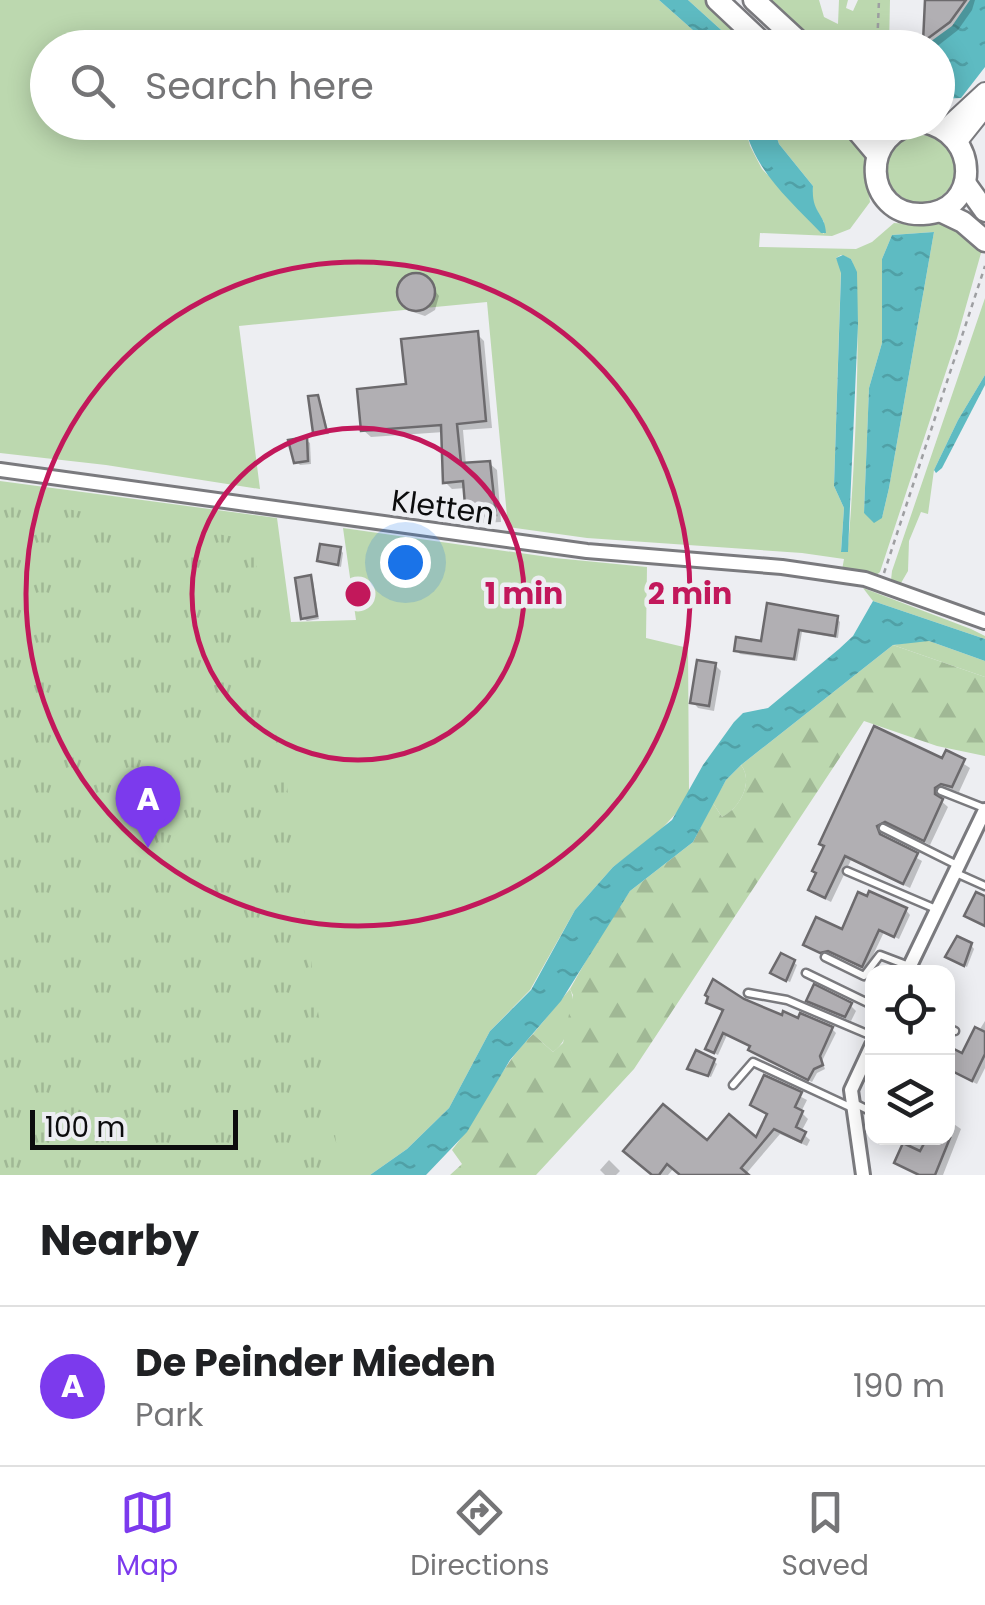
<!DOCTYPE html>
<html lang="en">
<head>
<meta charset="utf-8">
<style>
	body { margin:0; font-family:Poppins,sans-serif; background:#f2f2f2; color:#202124 }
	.controls { position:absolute; right:30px; bottom:30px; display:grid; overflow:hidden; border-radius:20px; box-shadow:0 5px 25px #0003 }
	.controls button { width:90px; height:90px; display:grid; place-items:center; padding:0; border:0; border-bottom:2px solid #e0e0e0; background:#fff; color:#202124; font:50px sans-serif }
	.scale { position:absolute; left:30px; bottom:25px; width:208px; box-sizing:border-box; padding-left:10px; border:5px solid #0c0c0d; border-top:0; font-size:28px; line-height:35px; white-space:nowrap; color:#0c0c0d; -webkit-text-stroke:8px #edeef2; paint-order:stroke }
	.you { position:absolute; left:405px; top:562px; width:35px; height:35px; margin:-25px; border:8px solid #fff; border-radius:50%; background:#1a73e8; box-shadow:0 0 0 15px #1a73e833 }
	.badge { display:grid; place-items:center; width:65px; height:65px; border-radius:50%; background:#7c3aed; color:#fff; font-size:32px; font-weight:700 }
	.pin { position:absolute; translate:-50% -82px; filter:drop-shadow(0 2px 5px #0008) }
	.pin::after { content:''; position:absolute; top:52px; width:35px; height:30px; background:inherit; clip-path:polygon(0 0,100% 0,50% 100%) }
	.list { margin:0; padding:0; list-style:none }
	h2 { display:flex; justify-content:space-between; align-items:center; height:130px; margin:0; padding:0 40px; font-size:42px }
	h2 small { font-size:32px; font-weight:400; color:#757577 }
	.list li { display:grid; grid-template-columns:65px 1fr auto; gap:30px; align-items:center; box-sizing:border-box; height:160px; padding:0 40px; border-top:2px solid #e0e0e0 }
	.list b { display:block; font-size:38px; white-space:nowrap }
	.list p { margin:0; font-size:32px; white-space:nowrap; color:#757577 }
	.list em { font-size:32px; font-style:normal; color:#757577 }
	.icon { flex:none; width:55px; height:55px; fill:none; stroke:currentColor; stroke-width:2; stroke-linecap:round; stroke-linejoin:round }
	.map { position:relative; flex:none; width:985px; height:1175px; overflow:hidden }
	.search { position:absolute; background:#fff; box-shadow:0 5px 25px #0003; left:30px; right:30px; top:30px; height:110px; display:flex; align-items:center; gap:25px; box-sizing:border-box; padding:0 35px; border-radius:55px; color:#757577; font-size:38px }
	.sheet { height:290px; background:#fff }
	nav { display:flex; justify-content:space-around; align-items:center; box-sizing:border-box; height:140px; border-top:2px solid #e0e0e0; background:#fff; font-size:28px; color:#757577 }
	nav a { display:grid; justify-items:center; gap:5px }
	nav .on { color:#7c3aed }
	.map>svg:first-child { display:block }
	.grass { fill:#bcd8af; fill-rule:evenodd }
	.forest { fill:url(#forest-firs) }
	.park { fill:url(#park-tufts) }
	.water { fill:url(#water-ripples) }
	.shadow { fill:#0003 }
	.building { fill:#b1afb3; stroke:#6c6a6d; stroke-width:2.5 }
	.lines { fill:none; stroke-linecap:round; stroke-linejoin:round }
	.service-casing { stroke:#7a7a7e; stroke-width:11 }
	.minor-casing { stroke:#7a7a7e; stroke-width:18 }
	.secondary-casing { stroke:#7a7a7e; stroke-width:22 }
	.primary-casing { stroke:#7a7a7e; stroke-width:25 }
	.path { stroke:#9e9fa2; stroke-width:2.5; stroke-dasharray:5 5; stroke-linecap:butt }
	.service { stroke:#fff; stroke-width:6 }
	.minor { stroke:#fff; stroke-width:12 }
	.secondary { stroke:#fff; stroke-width:18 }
	.primary { stroke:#fff; stroke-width:20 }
	.ring { fill:none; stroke:#c2185b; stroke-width:5 }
	.labels { text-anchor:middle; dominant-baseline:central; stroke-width:9; stroke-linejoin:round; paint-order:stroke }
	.street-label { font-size:30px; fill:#0c0c0d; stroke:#edeef2 }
	.centre { fill:#c2185b; stroke:#edeef2; stroke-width:5 }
	.ring-label { font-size:30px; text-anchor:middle; font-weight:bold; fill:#c2185b; stroke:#edeef2; stroke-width:9; stroke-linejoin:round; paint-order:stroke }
</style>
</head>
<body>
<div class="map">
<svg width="985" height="1175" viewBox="0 0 985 1175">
	<defs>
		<pattern id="forest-firs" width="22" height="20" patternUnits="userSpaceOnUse" patternTransform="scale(2.5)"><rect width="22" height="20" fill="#bcd8af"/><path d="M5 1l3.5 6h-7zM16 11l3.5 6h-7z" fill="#a0b895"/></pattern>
		<pattern id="park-tufts" width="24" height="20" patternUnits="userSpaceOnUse" patternTransform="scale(2.5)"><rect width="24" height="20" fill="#bcd8af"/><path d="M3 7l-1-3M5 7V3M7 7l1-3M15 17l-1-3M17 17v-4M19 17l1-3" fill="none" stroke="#a0b895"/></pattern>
		<pattern id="water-ripples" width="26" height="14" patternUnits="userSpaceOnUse" patternTransform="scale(2.5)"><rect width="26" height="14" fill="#5ebbc2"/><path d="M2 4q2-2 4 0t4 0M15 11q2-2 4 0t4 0" fill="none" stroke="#50a0a6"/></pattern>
	</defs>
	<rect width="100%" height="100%" fill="#edeef2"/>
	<g class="grass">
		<path d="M0,0H659L712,47L48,48V122L744,123L750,146L762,169L824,234V222L811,201L813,186L779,144L772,123H839L863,146L870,202L850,229L832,236L760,233L759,247L856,249L872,242L894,223L922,225L944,221L983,246L957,338L880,572L875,576L842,570L844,559L802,553L587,538L508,527L487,302L239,326L260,489L106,465L0,453ZM934,232L889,488L882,518L864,513L869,388L882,343V259L892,235ZM841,255L851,259C865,283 853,513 847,552L841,551L844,508L834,486L841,269L836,258Z"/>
		<polygon points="688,0 706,0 757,47 740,47"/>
		<polygon points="766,0 819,0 824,17 838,24 839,0 848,0 846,8 853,11 858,0 890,0 889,47 875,47 876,44 862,42 860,47 817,47"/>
		<circle cx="921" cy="169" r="34"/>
		<polygon points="985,298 985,375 958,420 934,470 928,514 921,512 909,541 908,571 901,583 891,580 892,571"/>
		<polygon points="0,481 277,518 291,622 356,620 343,528 555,558 647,567 646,638 688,648 689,791 680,809 656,835 613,867 575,910 530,990 490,1031 449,1108 407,1149 370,1175 0,1175"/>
		<polygon points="863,588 971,629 985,636 985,639 873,601"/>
		<polygon points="917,641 929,641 985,661 985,677 893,645"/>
		<path d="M741,765C754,782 740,808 722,817L713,803L726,780Z"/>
		<path d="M570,989C578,1005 569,1042 553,1052L533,1034Z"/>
	</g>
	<path class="forest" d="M893,645L985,677V756L937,746L864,721L634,1069L536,1175H450L462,1164L452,1150C482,1113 499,1067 533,1034L553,1052L563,1043L573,995L570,989L604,929L630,891L693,842L713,803L722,817C740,808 754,782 741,765Z"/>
	<polygon class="park" points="0,498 253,540 338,1156 316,1175 0,1175"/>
	<g class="water">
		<polygon points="659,0 688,0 740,47 712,47"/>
		<polygon points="970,0 985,0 985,67 961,98 938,99 938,48 923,47 952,26"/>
		<path d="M744,123H772L779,144L813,186C811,214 825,212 826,233H821C789,199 754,171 744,123Z"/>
		<polygon points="934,232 889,488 882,518 874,523 864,513 869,388 882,343 882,259 892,235"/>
		<polygon points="843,255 851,259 857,272 858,324 848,552 841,552 844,508 834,486 841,273 836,258"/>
		<polygon points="985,375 985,385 942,468 936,473 934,470 958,420"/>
		<polygon points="873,601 985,639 985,661 929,641 893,645 741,765 726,780 693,842 630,891 561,1001 510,1060 467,1132 426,1175 370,1175 407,1149 449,1108 490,1031 531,990 575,910 613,867 672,820 703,765 734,722 743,713 768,708 839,649 853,636"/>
	</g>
	<g class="shadow">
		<polygon points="928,0 975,0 972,10 958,30 935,48 926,42"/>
		<polygon points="415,276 426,279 439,296 435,310 425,316 413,312 400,295 404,281"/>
		<polygon points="477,334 484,341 492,428 463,430 466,465 489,463 497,470 501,522 482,523 467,504 466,488 452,489 445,482 444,432 371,437 363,430 408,386"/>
		<polygon points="318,397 320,400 329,434 318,435 315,432"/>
		<polygon points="306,440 310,443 311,464 300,465 297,462"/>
		<polygon points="340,549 343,553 341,567 320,560"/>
		<polygon points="310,578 313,581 319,619 307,621 303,618"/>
		<polygon points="769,606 837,619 840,622 838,638 802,632 797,661 740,654 736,650 763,644"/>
		<polygon points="715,665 721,671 714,711 698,708 693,702"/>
		<polygon points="947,753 970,768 959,792 948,789 940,794 940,800 948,807 930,845 893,826 881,832 884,839 922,861 910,888 851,860 831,902 817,895 811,889 818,874 943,761"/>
		<polygon points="906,910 910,915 899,939 884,932 866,970 834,954 826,956 806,945"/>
		<polygon points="971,945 974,949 967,967 948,957"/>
		<polygon points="793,962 797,965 790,982 776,976"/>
		<polygon points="809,1000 850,1005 856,1011 851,1021 815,1006"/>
		<polygon points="743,1001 783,1018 832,1029 836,1033 822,1061 825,1069 817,1073 812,1082 755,1054 752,1047 727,1035 718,1055 712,1052 725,1012 713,1006"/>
		<polygon points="985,1021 985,1068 977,1084 948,1070 948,1049 963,1056"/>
		<polygon points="714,1061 717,1064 711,1077 690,1069"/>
		<polygon points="765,1078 807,1100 801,1112 808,1119 801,1132 810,1140 807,1146 780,1134 745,1175 683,1175 674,1168 668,1175 654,1175 632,1157 707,1144 757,1141 769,1116 753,1105"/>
		<polygon points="948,1120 961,1129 943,1175 918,1175 897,1162 908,1138 948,1138"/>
		<polygon points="609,1160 620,1171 616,1175 605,1175 600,1170"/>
	</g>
	<g class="building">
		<polygon points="925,0 966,0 950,22 923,42"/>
		<circle cx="416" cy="292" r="19"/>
		<polygon points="478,331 486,421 457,424 461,463 490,461 496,515 472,517 471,504 465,505 463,481 443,483 441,425 361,431 357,389 406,384 401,339"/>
		<polygon points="318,395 327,432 313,433 308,396"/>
		<polygon points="307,437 308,461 294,463 288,440"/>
		<polygon points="320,544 341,547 338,565 317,561"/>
		<polygon points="311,575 317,616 301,619 295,578"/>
		<polygon points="767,603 838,616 835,636 799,630 794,659 734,651 736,637 761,641"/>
		<polygon points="697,660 716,663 709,706 690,703"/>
		<polygon points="874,726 942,758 946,750 965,759 952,787 941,784 935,788 935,794 943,799 924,841 885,822 877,826 880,834 918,853 903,884 845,856 825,898 808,890 816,873 812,871 824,846 819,844"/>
		<polygon points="869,891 907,908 894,937 879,930 862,967 828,951 820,953 803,945 816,917 842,929 858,892 867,896"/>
		<polygon points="976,892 985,896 985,926 964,916"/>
		<polygon points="957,936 972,943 964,966 945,957"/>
		<polygon points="781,953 795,960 786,981 770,973"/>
		<polygon points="713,979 744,999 782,1015 783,1011 798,1018 800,1013 833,1027 820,1056 823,1065 814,1069 808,1080 748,1050 750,1046 723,1033 714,1053 705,1049 723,1010 706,1003 708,997 705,995"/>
		<polygon points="814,984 852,1003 845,1017 806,1001"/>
		<polygon points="975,1027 985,1032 985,1054 972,1081 948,1069 948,1046 962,1053"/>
		<polygon points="696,1050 715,1059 708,1076 687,1069"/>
		<polygon points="764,1075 802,1092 795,1107 803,1111 796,1127 806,1132 801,1142 774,1129 741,1168 749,1175 680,1175 667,1164 659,1175 652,1175 623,1151 663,1104 707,1140 729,1114 756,1137 767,1114 750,1105"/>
		<polygon points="927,1138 950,1138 935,1175 919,1175 894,1163 903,1143 920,1151"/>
	</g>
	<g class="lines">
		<defs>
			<g id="service">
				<polyline points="941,791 984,808"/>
				<polyline points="883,828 957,865"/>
				<polyline points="847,871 936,909"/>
				<polyline points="956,873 985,886"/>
				<polyline points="825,957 864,976 880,955 909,966"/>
				<polyline points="806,973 872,1005"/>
				<polyline points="748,993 787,1000 872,1036"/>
				<polyline points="948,1028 955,1031"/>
				<polyline points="733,1085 753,1062 850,1107"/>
				<polyline points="856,1104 872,1112"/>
			</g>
			<g id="minor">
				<polyline points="0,470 587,551 782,567 865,579 985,622"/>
				<polyline points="907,972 985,810"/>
				<polyline points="863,1175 851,1090 872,1045"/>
			</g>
			<g id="secondary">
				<polyline points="945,129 985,92"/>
				<polyline points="958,141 985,107"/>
			</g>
			<g id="primary">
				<polyline points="717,0 768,48"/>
				<polyline points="754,0 806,48"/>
				<polyline points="850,122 877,154"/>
				<path d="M923,122C857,129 863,217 923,214C980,212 981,133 923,122"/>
				<polyline points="965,183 985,211"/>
				<polyline points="940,211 963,222 985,241"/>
			</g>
		</defs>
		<use href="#service" class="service-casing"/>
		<use href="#minor" class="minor-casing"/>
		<use href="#secondary" class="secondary-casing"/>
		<use href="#primary" class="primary-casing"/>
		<g class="path">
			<polyline points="877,48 879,0"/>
			<polyline points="938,102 951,102"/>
			<polyline points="884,573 985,266"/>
		</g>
		<use href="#service" class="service"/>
		<use href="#minor" class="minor"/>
		<use href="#secondary" class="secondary"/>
		<use href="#primary" class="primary"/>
	</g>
	<g class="ring">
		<circle cx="358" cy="594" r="166"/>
		<circle cx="358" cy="594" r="332"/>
	</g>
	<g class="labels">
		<g class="street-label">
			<text transform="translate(443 507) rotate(8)">Kletten</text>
		</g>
	</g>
	<circle cx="358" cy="594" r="15" class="centre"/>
	<g class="ring-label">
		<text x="524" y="604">1 min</text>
		<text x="690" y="604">2 min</text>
	</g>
</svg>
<div class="controls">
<button><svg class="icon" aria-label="locate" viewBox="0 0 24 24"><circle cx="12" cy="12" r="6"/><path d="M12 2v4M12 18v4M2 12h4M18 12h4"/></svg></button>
<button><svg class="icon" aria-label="layers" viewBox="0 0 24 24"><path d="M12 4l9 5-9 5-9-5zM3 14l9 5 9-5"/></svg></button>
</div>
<div class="scale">100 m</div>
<div class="you"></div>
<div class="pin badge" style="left:148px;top:848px">A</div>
<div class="search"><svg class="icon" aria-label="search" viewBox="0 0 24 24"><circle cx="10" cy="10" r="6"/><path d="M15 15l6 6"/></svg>Search here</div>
</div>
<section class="sheet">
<h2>Nearby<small></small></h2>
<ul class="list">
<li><span class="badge">A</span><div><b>De Peinder Mieden</b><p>Park</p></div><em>190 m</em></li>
</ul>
</section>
<nav>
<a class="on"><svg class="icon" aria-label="map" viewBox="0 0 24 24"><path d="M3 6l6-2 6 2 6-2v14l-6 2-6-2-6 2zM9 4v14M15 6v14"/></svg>Map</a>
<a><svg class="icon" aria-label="directions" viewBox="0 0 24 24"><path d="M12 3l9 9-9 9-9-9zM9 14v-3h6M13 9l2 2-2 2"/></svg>Directions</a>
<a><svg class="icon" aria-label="saved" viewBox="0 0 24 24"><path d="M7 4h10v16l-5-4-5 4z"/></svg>Saved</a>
</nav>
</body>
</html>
